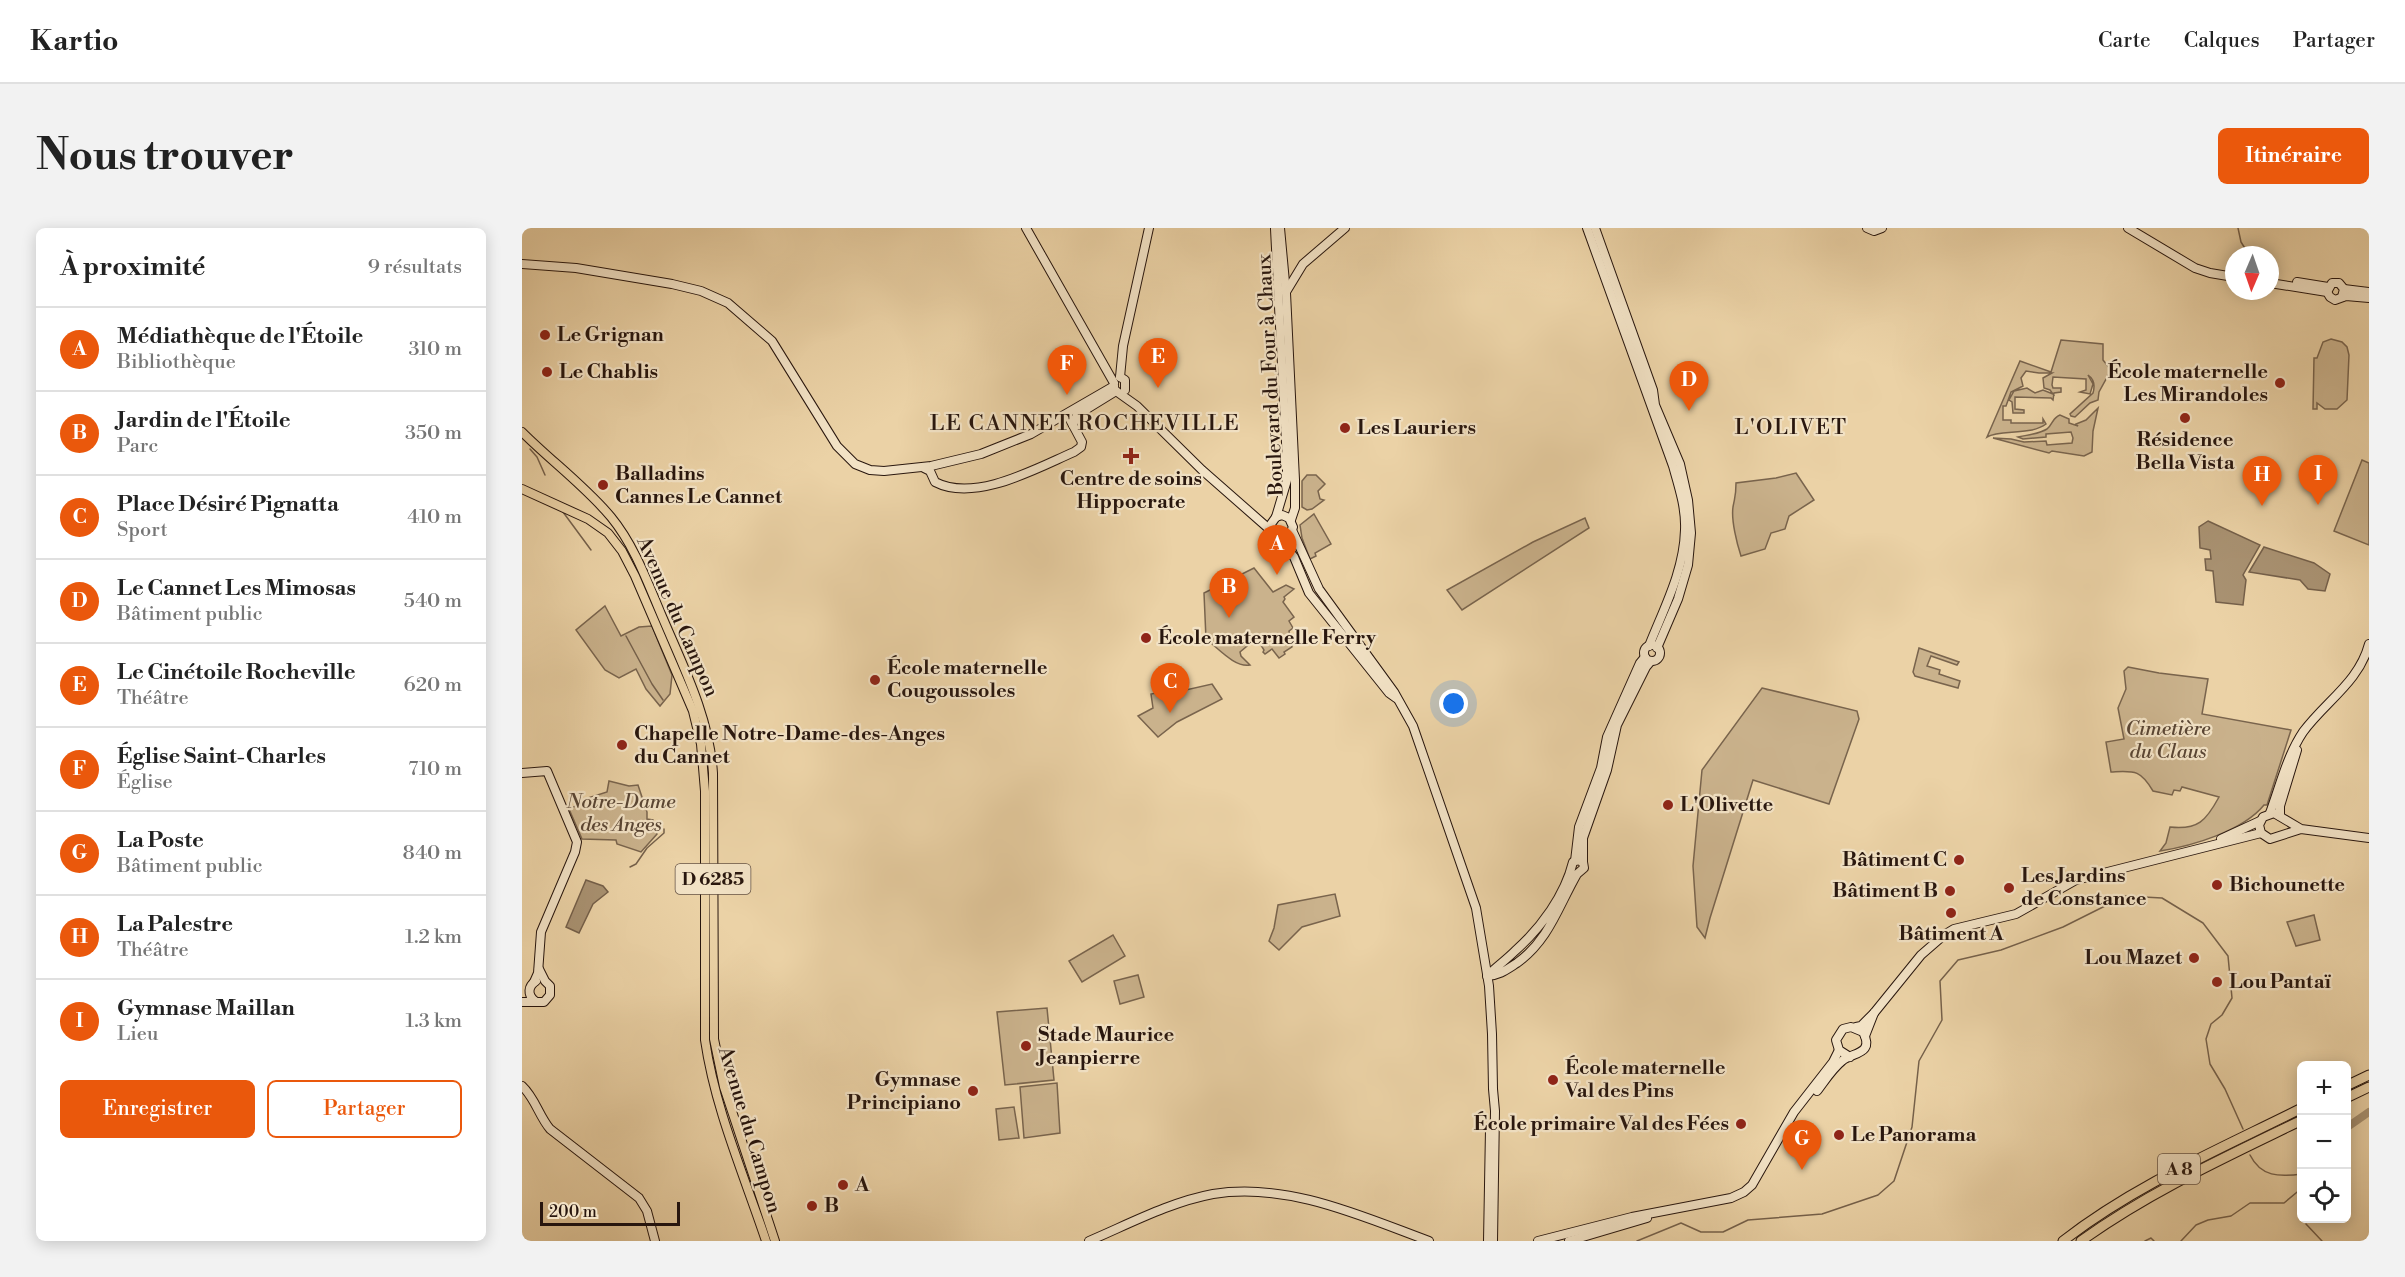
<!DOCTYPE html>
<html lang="fr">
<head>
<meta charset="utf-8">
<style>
	body { margin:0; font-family:"Libre Bodoni",serif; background:#f2f2f2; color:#222 }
	.controls { position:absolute; right:18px; bottom:18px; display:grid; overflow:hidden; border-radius:9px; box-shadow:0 3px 15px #0003 }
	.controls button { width:54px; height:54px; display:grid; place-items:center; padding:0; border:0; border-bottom:2px solid #e0e0e0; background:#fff; color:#222; font:30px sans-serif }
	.compass { position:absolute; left:1703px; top:18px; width:54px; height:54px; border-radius:50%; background:#fff; box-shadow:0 3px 15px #0003; rotate:182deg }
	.scale { position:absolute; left:18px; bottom:15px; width:140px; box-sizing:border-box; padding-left:6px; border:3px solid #28160e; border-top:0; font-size:16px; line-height:21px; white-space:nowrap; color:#28160e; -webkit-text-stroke:4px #f2e2c5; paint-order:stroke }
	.you { position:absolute; left:932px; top:476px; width:21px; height:21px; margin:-15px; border:4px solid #fff; border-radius:50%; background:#1a73e8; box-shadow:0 0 0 9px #1a73e833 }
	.badge { display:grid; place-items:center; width:39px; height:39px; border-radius:50%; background:#ea580c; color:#fff; font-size:20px; font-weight:700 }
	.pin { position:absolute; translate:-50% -50px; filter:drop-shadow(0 2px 3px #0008) }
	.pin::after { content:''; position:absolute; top:32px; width:21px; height:18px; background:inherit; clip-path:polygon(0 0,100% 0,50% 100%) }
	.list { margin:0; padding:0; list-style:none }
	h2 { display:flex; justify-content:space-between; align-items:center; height:78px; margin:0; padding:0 24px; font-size:26px }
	h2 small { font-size:20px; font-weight:400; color:#767676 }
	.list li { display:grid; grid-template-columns:39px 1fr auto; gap:18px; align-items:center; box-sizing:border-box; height:84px; padding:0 24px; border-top:2px solid #e0e0e0 }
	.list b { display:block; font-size:22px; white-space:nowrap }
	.list p { margin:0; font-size:20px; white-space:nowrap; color:#767676 }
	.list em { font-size:20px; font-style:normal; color:#767676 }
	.actions { display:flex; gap:12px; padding:18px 24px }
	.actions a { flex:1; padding:14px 0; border:2px solid #ea580c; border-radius:9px; text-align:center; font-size:21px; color:#ea580c }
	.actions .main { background:#ea580c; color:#fff }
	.icon { flex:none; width:33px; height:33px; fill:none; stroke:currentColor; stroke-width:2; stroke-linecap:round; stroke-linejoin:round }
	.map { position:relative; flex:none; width:1847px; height:1013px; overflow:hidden; border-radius:9px }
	header { display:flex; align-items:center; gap:36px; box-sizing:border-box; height:84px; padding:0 30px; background:#fff; border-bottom:2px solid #e0e0e0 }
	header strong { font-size:28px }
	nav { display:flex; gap:33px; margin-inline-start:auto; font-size:21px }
	.intro { display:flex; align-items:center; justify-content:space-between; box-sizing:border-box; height:144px; padding:0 36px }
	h1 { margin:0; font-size:42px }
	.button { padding:15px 27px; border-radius:9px; background:#ea580c; color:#fff; font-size:21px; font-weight:700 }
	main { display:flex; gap:36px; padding:0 36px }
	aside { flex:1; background:#fff; border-radius:9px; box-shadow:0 3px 15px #0003 }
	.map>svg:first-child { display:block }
	.green { fill:#cab28c; stroke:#79644d; stroke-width:1.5 }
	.water { fill:#a99272; stroke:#75604a; stroke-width:1.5 }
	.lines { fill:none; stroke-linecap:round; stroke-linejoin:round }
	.stream { stroke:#75604a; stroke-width:1.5 }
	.river { stroke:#a99272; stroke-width:8 }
	.secondary-casing { stroke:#28160e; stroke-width:10 }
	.primary-casing { stroke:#28160e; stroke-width:10 }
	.highway-casing { stroke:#28160e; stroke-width:11 }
	.secondary { stroke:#f2e2c5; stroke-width:8 }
	.primary { stroke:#ebd2a6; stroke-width:8 }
	.highway { stroke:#ebd2a6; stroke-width:9 }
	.poi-dot { fill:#8f2418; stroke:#f2e2c5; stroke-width:2 }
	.labels { text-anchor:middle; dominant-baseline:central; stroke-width:4.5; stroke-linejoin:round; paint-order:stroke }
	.shield { fill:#f2e2c5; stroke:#655345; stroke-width:1.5 }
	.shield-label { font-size:18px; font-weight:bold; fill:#28160e }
	.poi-label { font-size:20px; font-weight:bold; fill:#28160e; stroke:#f2e2c5; text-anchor:start }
	.street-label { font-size:20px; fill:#28160e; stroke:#f2e2c5 }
	.park-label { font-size:20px; font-style:italic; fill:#594534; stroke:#f2e2c5 }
	.neighbourhood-label { font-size:21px; letter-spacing:1.5px; fill:#28160e; stroke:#f2e2c5 }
	.quarter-label { font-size:22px; letter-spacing:1.5px; fill:#28160e; stroke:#f2e2c5 }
</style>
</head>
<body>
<header>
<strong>Kartio</strong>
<nav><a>Carte</a><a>Calques</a><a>Partager</a></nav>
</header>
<div class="intro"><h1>Nous trouver</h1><a class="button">Itinéraire</a></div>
<main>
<aside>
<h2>À proximité<small>9 résultats</small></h2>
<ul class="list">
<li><span class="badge">A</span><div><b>Médiathèque de l'Étoile</b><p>Bibliothèque</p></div><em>310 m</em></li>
<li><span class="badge">B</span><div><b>Jardin de l'Étoile</b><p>Parc</p></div><em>350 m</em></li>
<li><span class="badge">C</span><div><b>Place Désiré Pignatta</b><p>Sport</p></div><em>410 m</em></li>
<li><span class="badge">D</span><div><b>Le Cannet Les Mimosas</b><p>Bâtiment public</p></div><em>540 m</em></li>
<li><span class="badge">E</span><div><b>Le Cinétoile Rocheville</b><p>Théâtre</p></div><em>620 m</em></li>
<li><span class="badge">F</span><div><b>Église Saint-Charles</b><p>Église</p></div><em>710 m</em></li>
<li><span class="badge">G</span><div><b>La Poste</b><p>Bâtiment public</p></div><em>840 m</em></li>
<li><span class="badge">H</span><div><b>La Palestre</b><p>Théâtre</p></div><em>1.2 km</em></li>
<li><span class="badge">I</span><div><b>Gymnase Maillan</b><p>Lieu</p></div><em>1.3 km</em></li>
</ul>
<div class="actions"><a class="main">Enregistrer</a><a>Partager</a></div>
</aside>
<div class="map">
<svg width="1847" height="1013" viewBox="0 0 1847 1013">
	<rect width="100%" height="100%" fill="#ebd2a6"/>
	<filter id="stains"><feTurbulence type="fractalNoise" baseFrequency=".00333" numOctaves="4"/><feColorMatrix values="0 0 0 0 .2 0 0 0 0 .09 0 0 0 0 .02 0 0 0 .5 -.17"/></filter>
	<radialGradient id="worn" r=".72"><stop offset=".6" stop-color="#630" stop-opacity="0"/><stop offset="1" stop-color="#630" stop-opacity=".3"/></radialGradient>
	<g class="green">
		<polygon points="1809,111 1820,114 1825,119 1827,127 1825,172 1815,181 1803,181 1795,175 1795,181 1791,181 1792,130 1795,130 1801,114"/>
		<path d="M1539,112L1581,116V132L1589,142L1577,164L1576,172L1568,175L1553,189L1549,188L1548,186L1571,165C1573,158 1572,151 1566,147L1571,156L1568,166L1558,164L1564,162V151L1531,149L1530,157L1531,160H1539V164L1532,165L1531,172L1529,170L1493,169V181L1502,182V185H1491L1490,174L1487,172L1492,163L1505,160L1513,165L1521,162L1531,166L1528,162L1522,160L1521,150L1530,145H1517L1504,143L1499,150L1501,158L1489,164L1484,178H1481V192H1489V195H1521V191L1524,196C1508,208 1478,201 1465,209L1498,133L1529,144Z"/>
		<path d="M1576,180L1571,203L1570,224L1562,228L1530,223L1527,225L1471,210L1489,211L1502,214L1524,213L1525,217L1550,215L1551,210L1549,204L1524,206V209L1501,211L1496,209C1505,207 1517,206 1525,201C1531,196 1530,190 1538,187L1547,191V195L1556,198L1554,196L1564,192Z"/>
		<polygon points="1840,232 1847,235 1847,317 1812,303"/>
		<path d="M1274,245L1292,272L1267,288L1263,301L1249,305L1243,321L1219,328C1215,316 1209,292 1211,279C1213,268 1214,268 1214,255L1254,250Z"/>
		<polygon points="785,247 794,247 803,256 796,263 798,271 802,272 790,281 785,282 780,279 780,253"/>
		<polygon points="792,286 809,316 793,325 794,328 788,331 780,310 778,297"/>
		<polygon points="1063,290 1067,300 940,382 925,362 1011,314"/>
		<path d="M732,340L751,364L764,357L772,361L762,369L763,371L761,374L772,389L767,393L771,400L767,403L770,419L762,424L763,426L757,430L750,421L743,426L741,424L742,422L737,414H730L718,424L719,428L728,437C713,440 696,420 684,411L682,365Z"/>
		<polygon points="83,378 99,408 117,399 130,398 150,447 148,466 138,478 124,461 114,441 97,450 83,442 54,402"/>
		<polygon points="1397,420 1437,434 1435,437 1409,428 1405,438 1418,442 1417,446 1438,453 1436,460 1393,448 1391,444"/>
		<path d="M1606,439L1637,445L1686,451L1680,486L1769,502L1745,577H1742C1721,603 1670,618 1638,623L1644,615L1648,599C1676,602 1684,593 1697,569L1660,559L1658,563L1652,562L1650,567L1631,563C1618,541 1612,543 1589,544L1584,514L1602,511L1596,480L1604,461L1602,443Z"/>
		<polygon points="690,456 700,471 655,494 636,509 616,488 631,480 629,466 650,462 655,464"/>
		<polygon points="1240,460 1335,483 1337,491 1307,576 1231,552 1188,690 1183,710 1175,699 1171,638 1180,542"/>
		<polygon points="87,553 107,558 116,557 125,584 125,591 131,592 135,606 119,624 95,616 94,612 60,611 47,581 64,573 63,571 85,564"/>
		<polygon points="813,666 818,688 780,699 757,722 747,713 752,700 756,677"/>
		<polygon points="1792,687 1798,712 1774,718 1765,694"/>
		<polygon points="591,707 603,728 560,754 547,733"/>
		<polygon points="616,747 622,769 598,776 592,753"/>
		<polygon points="525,780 532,852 483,857 475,784"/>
		<polygon points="535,855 538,905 502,910 498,859"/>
		<polygon points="492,879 497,910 477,912 474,881"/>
	</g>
	<g class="water">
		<polygon points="1686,293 1738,317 1721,347 1724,352 1721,377 1694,374 1691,343 1684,342 1683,331 1689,331 1688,322 1678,320 1677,299"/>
		<polygon points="1742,319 1792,335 1808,346 1803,363 1786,361 1778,352 1727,344"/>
		<polygon points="64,652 81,658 86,664 71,676 57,705 44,699"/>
	</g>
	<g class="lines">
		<g class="stream">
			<polyline points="1716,0 1719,14 1724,22"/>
			<polyline points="8,221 15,229 23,247"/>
			<polyline points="41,284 69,322"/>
			<polyline points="104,408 130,456 141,472"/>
			<polyline points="108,639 114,636 125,620 142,605 142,601"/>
			<path d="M1728,927C1739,949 1757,949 1780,946"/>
			<polyline points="1784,996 1800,1013"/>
			<polyline points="1115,1013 1159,995 1179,1004 1201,1004 1226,992 1300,986 1356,967 1372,953 1390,899 1397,833 1420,792 1418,753 1436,732 1479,722 1541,699 1603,668 1640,670 1681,695 1706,728 1710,770 1700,787 1689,796 1684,811 1688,836 1703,861 1721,901"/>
			<polyline points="1623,1013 1629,1010 1632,1013"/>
			<polyline points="1659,1013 1674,997 1686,992 1709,988 1728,975 1762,975 1780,960"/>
		</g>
		<polyline class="river" points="1824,900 1847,884"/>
		<defs>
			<g id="secondary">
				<polyline points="504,0 592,155"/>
				<polyline points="758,0 764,65 773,252 773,280 769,292"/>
				<path d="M1065,0L1151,238C1157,259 1164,280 1163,302C1162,343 1142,380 1127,418"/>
				<polyline points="1073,0 1131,162 1133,177 1158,236 1166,272 1169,305 1166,337 1156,371 1135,420"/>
				<polyline points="1345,0 1352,3 1360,0"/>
				<polyline points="1606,0 1673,40 1688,45 1712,49"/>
				<polyline points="753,1 765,234 765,252 754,289"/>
				<polyline points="0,36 54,40 150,56 179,63 206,75 250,113 315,218 333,236 348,242 362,243 409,238 459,226 509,206 592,158"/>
				<polyline points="1775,54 1806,59"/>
				<polyline points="1748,55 1805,64 1808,69 1813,72 1824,68 1847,70"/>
				<polyline points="1822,61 1847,64"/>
				<polyline points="764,64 781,36 823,0"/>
				<polyline points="1805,64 1810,55 1817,55 1822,61 1820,69"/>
				<polyline points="598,149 601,118 627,0"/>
				<polyline points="598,149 603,152 603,162"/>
				<polyline points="594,163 615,178 680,242 754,307 772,329 787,365 867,465 874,470"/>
				<polyline points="551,197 555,187 594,163"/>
				<path d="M402,240L408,243L413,254C453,275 515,240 552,224L559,219L560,214L545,186"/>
				<polyline points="770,302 797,361 872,464 891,498 954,680 967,758 970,806 971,861 973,883 971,1013"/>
				<polyline points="750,303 749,296 754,289 760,287 767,290 771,299 768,306 761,309 754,307"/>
				<circle cx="1130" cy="425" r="8"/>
				<polyline points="0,545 25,543 55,614 53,624 19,704 16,745 12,754"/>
				<path d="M1748,585C1758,558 1765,528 1781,504C1804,473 1837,454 1847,416"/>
				<polyline points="1758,588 1758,578 1775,522"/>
				<polyline points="1779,601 1748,611 1739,605 1737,597 1741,589 1752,585 1779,601 1847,610"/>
				<polyline points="1699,611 1738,593"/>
				<path d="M1055,632L1061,634L1062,640L1055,646C1036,679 1027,712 995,735C984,742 978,747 965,748C974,739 984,732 993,723C1019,700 1043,667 1051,634Z"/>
				<polyline points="1053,633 1057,599 1079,540 1085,509 1118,435 1123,429"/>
				<polyline points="1061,634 1061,610 1085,542 1095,497 1124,439 1129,433"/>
				<path d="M13,773C5,767 6,758 14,753"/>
				<polyline points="0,774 22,774 28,767 28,758 23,753 17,741"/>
				<polyline points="1334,799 1339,798 1352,785 1399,727 1422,707 1432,701 1494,686 1554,652 1739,605"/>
				<polyline points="1343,808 1352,785"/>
				<path d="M0,858C13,870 17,888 28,901L117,970L125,983L133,1013"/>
				<path d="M1295,863C1302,854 1310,841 1320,833C1330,824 1353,827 1341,804L1329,799L1321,801L1314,812L1317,822L1328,829"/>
				<path d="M567,1013C607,996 648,974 691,966C766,954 839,988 907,1013"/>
				<polyline points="966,1013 968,901"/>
				<polyline points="1016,1013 1110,989 1209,970 1222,964 1230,957 1272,884 1311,834 1317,822"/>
				<polyline points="1047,1013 1125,990"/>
			</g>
			<g id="primary">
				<path d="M0,204C29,233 63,258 89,289C112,317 125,353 139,386C161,438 187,488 191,545L192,811L202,859L253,1013"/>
				<path d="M0,261L66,291L86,305L100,323L113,348L171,483L179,516L183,563V812C193,881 222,947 244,1013"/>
			</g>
			<g id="highway">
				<polyline points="1824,858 1847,847"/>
				<polyline points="1824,870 1847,859"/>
				<path d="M1541,1013C1613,957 1698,921 1780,880"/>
				<path d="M1559,1013C1627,964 1704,929 1780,892"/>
			</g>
		</defs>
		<use href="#secondary" class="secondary-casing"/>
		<use href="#primary" class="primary-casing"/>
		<use href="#highway" class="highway-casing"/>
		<use href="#secondary" class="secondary"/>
		<use href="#primary" class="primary"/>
		<use href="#highway" class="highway"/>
	</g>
	<g class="poi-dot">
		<circle cx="23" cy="107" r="6"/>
		<circle cx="25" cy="144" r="6"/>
		<circle cx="1758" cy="155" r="6"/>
		<circle cx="1663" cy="190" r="6"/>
		<circle cx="823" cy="200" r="6"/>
		<path d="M606 219h6v6h6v6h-6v6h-6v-6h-6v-6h6z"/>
		<circle cx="81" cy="257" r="6"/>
		<circle cx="624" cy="410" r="6"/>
		<circle cx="353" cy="452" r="6"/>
		<circle cx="100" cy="517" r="6"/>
		<circle cx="1146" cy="577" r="6"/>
		<circle cx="1437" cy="632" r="6"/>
		<circle cx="1695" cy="657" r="6"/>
		<circle cx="1487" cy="660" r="6"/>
		<circle cx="1428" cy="663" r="6"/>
		<circle cx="1429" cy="685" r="6"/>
		<circle cx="1672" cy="730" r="6"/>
		<circle cx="1695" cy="754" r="6"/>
		<circle cx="504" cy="818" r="6"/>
		<circle cx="1031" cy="852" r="6"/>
		<circle cx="451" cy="863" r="6"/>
		<circle cx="1219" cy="896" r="6"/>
		<circle cx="1317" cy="907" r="6"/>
		<circle cx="321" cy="957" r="6"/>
		<circle cx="290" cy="978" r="6"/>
	</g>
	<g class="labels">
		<g class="shield">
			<rect x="153.5" y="636" width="75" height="30" rx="4.5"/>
			<rect x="1636" y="926" width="42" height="30" rx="4.5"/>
		</g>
		<g class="shield-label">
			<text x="191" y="651">D 6285</text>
			<text x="1657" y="941">A 8</text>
		</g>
		<g class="poi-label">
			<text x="35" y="107">Le Grignan</text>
			<text x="37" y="144">Le Chablis</text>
			<text x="1746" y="144" text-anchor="end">École maternelle<tspan x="1746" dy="23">Les Mirandoles</tspan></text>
			<text x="835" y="200">Les Lauriers</text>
			<text x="1663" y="212" text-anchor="middle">Résidence<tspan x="1663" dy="23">Bella Vista</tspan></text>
			<text x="93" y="246">Balladins<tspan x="93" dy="23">Cannes Le Cannet</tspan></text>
			<text x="609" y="251" text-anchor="middle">Centre de soins<tspan x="609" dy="23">Hippocrate</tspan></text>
			<text x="636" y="410">École maternelle Ferry</text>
			<text x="365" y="440">École maternelle<tspan x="365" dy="23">Cougoussoles</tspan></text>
			<text x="112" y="506">Chapelle Notre-Dame-des-Anges<tspan x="112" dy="23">du Cannet</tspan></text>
			<text x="1158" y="577">L'Olivette</text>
			<text x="1425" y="632" text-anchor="end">Bâtiment C</text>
			<text x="1499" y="648">Les Jardins<tspan x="1499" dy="23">de Constance</tspan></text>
			<text x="1707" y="657">Bichounette</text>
			<text x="1416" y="663" text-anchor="end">Bâtiment B</text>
			<text x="1429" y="706" text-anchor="middle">Bâtiment A</text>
			<text x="1660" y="730" text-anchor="end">Lou Mazet</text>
			<text x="1707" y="754">Lou Pantaï</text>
			<text x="516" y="807">Stade Maurice<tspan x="516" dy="23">Jeanpierre</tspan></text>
			<text x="1043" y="840">École maternelle<tspan x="1043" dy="23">Val des Pins</tspan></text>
			<text x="439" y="852" text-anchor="end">Gymnase<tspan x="439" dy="23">Principiano</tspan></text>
			<text x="1207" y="896" text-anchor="end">École primaire Val des Fées</text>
			<text x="1329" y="907">Le Panorama</text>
			<text x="333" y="957">A</text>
			<text x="302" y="978">B</text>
		</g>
		<g class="street-label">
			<text transform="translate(749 147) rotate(-93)">Boulevard du Four à Chaux</text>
			<text transform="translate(155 389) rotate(66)">Avenue du Campon</text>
			<text transform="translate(227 902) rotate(73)">Avenue du Campon</text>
		</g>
		<g class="park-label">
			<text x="1646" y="501">Cimetière<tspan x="1646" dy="23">du Claus</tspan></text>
			<text x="99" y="574">Notre-Dame<tspan x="99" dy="23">des Anges</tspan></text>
		</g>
		<g class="neighbourhood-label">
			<text x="1269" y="200">L'OLIVET</text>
		</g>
		<g class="quarter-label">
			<text x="563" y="195">LE CANNET ROCHEVILLE</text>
		</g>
	</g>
	<rect width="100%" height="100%" filter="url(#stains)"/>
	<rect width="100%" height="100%" fill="url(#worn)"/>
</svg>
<div class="controls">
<button>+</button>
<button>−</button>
<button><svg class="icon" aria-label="locate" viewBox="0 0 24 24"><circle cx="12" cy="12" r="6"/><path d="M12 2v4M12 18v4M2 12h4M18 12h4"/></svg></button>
</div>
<svg class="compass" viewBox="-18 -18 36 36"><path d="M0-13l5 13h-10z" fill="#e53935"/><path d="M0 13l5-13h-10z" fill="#767676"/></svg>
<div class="scale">200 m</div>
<div class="you"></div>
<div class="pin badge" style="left:755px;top:347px">A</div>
<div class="pin badge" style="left:707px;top:390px">B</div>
<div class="pin badge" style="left:648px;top:485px">C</div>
<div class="pin badge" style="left:1167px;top:183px">D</div>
<div class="pin badge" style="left:636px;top:160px">E</div>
<div class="pin badge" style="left:545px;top:167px">F</div>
<div class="pin badge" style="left:1280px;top:942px">G</div>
<div class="pin badge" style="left:1740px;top:278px">H</div>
<div class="pin badge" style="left:1796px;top:277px">I</div>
</div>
</main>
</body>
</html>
